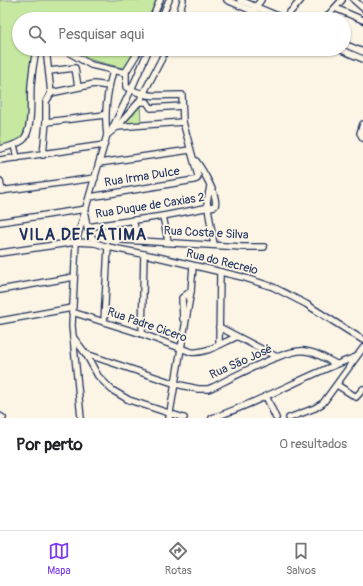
<!DOCTYPE html>
<html lang="pt">
<head>
<meta charset="utf-8">
<style>
	body { margin:0; font-family:Pangolin,sans-serif; background:#f6f6f6; color:#202124 }
	.list { margin:0; padding:0; list-style:none }
	h2 { display:flex; justify-content:space-between; align-items:center; height:52px; margin:0; padding:0 16px; font-size:17px }
	h2 small { font-size:13px; font-weight:400; color:#757577 }
	.icon { flex:none; width:22px; height:22px; fill:none; stroke:currentColor; stroke-width:2; stroke-linecap:round; stroke-linejoin:round }
	.map { position:relative; flex:none; width:363px; height:418px; overflow:hidden }
	.search { position:absolute; background:#fff; box-shadow:0 1px 3px #0004; left:12px; right:12px; top:12px; height:44px; display:flex; align-items:center; gap:10px; box-sizing:border-box; padding:0 14px; border-radius:22px; color:#757577; font-size:15px }
	.sheet { height:112px; background:#fff }
	nav { display:flex; justify-content:space-around; align-items:center; box-sizing:border-box; height:56px; border-top:1px solid #e0e0e0; background:#fff; font-size:11px; color:#757577 }
	nav a { display:grid; justify-items:center; gap:2px }
	nav .on { color:#7c3aed }
	.map>svg:first-child { display:block }
	.green { fill:#c7e8a1; stroke:#718c80 }
	.lines { fill:none; stroke-linecap:round; stroke-linejoin:round }
	.minor-casing { stroke:#1b2f5e; stroke-width:8 }
	.minor { stroke:#fcf5e5; stroke-width:5.5 }
	.labels { text-anchor:middle; dominant-baseline:central; stroke-width:3.5; stroke-linejoin:round; paint-order:stroke }
	.street-label { font-size:12px; fill:#1b2f5e; stroke:#fcf5e5 }
	.district-label { font-size:16px; font-weight:bold; letter-spacing:1px; fill:#1b2f5e; stroke:#fcf5e5 }
</style>
</head>
<body>
<div class="map">
<svg width="363" height="418" viewBox="0 0 363 418">
	<rect width="100%" height="100%" fill="#fcf5e5"/>
	<filter id="ink" filterUnits="userSpaceOnUse"><feTurbulence type="fractalNoise" baseFrequency=".025" numOctaves="2"/><feDisplacementMap in="SourceGraphic" scale="8" xChannelSelector="R" yChannelSelector="G"/><feConvolveMatrix kernelMatrix="1 2 1 2 8 2 1 2 1" color-interpolation-filters="sRGB"/></filter>
	<g filter="url(#ink)">
		<g class="green">
			<polygon points="0,0 159,0 151,19 19,19 19,49 38,49 27,128 21,139 11,144 0,146"/>
			<polygon points="67,49 138,49 126,69 84,58"/>
			<polygon points="140,102 141,123 124,125 123,123"/>
		</g>
		<g class="lines">
			<defs>
				<g id="minor">
					<polyline points="227,0 271,19"/>
					<polyline points="240,0 285,19"/>
					<polyline points="354,0 363,8"/>
					<polyline points="335,8 363,20"/>
					<polyline points="254,9 261,0"/>
					<polyline points="152,19 160,0"/>
					<polyline points="161,19 169,0"/>
					<polyline points="178,19 183,0"/>
					<polyline points="284,19 301,0"/>
					<polyline points="325,19 342,0"/>
					<polyline points="344,44 363,52"/>
					<polyline points="46,49 51,93"/>
					<path d="M63,49L91,65L126,73V87C148,99 159,95 182,95L183,122L198,176L197,179L194,180L90,197"/>
					<polyline points="339,49 363,59"/>
					<polyline points="49,71 75,68 78,87"/>
					<polyline points="125,73 140,49"/>
					<polyline points="51,93 94,84 109,86"/>
					<polyline points="139,102 147,102 151,108 182,106"/>
					<polyline points="46,122 105,115"/>
					<polyline points="363,124 360,133 363,138"/>
					<polyline points="117,127 183,122"/>
					<polyline points="112,129 131,90 149,49"/>
					<path d="M107,135C104,113 107,92 113,71L110,70"/>
					<polyline points="14,145 17,158"/>
					<path d="M0,149C7,147 17,145 23,140C33,130 30,99 31,86C32,74 33,63 36,52L40,49"/>
					<polyline points="43,155 46,122 46,102 51,93"/>
					<polyline points="0,160 104,145"/>
					<polyline points="99,163 190,150"/>
					<polyline points="0,181 2,191"/>
					<polyline points="210,186 207,202 214,245"/>
					<polyline points="0,191 95,178"/>
					<polyline points="85,215 87,227 95,243 108,247 158,257 242,277 273,287 306,304 363,340"/>
					<polyline points="163,216 168,241"/>
					<polyline points="133,220 138,240"/>
					<polyline points="0,222 86,209"/>
					<path d="M87,227L163,216L215,206C219,197 202,169 196,161"/>
					<polyline points="123,240 242,247 264,247"/>
					<polyline points="0,253 76,242 95,243"/>
					<polyline points="0,290 74,277"/>
					<path d="M72,312L142,334L191,352C206,354 222,343 236,337"/>
					<polyline points="183,319 182,298 191,291"/>
					<polyline points="0,321 72,308"/>
					<polyline points="104,322 108,247"/>
					<polyline points="219,327 277,357"/>
					<polyline points="142,334 144,254"/>
					<polyline points="73,337 86,354 98,376 112,390 129,400 184,418"/>
					<polyline points="219,344 220,272"/>
					<path d="M86,354L176,384L198,389H208L213,387C231,378 287,348 305,351C316,352 326,359 336,364"/>
					<polyline points="337,385 356,397 363,389"/>
					<polyline points="266,396 276,418"/>
					<polyline points="0,416 3,418"/>
					<polyline points="81,418 72,326 76,242 107,135 117,127 139,102 161,60 166,49"/>
					<polyline points="169,418 191,291 193,266"/>
					<path d="M212,418C262,402 307,374 356,357"/>
					<polyline points="289,418 315,408 323,403 363,348"/>
				</g>
			</defs>
			<use href="#minor" class="minor-casing"/>
			<use href="#minor" class="minor"/>
		</g>
	</g>
	<g class="labels">
		<g class="street-label">
			<text transform="translate(142 177) rotate(-9)">Rua Irma Dulce</text>
			<text transform="translate(150 206) rotate(-9)">Rua Duque de Caxias 2</text>
			<text transform="translate(206 233) rotate(3)">Rua Costa e Silva</text>
			<text transform="translate(222 262) rotate(14)">Rua do Recreio</text>
			<text transform="translate(147 325) rotate(19)">Rua Padre Cicero</text>
			<text transform="translate(241 362) rotate(-24)">Rua São José</text>
		</g>
		<g class="district-label">
			<text x="83" y="235">VILA DE FÁTIMA</text>
		</g>
	</g>
</svg>
<div class="search"><svg class="icon" aria-label="search" viewBox="0 0 24 24"><circle cx="10" cy="10" r="6"/><path d="M15 15l6 6"/></svg>Pesquisar aqui</div>
</div>
<section class="sheet">
<h2>Por perto<small>0 resultados</small></h2>
<ul class="list">
</ul>
</section>
<nav>
<a class="on"><svg class="icon" aria-label="map" viewBox="0 0 24 24"><path d="M3 6l6-2 6 2 6-2v14l-6 2-6-2-6 2zM9 4v14M15 6v14"/></svg>Mapa</a>
<a><svg class="icon" aria-label="directions" viewBox="0 0 24 24"><path d="M12 3l9 9-9 9-9-9zM9 14v-3h6M13 9l2 2-2 2"/></svg>Rotas</a>
<a><svg class="icon" aria-label="saved" viewBox="0 0 24 24"><path d="M7 4h10v16l-5-4-5 4z"/></svg>Salvos</a>
</nav>
</body>
</html>
